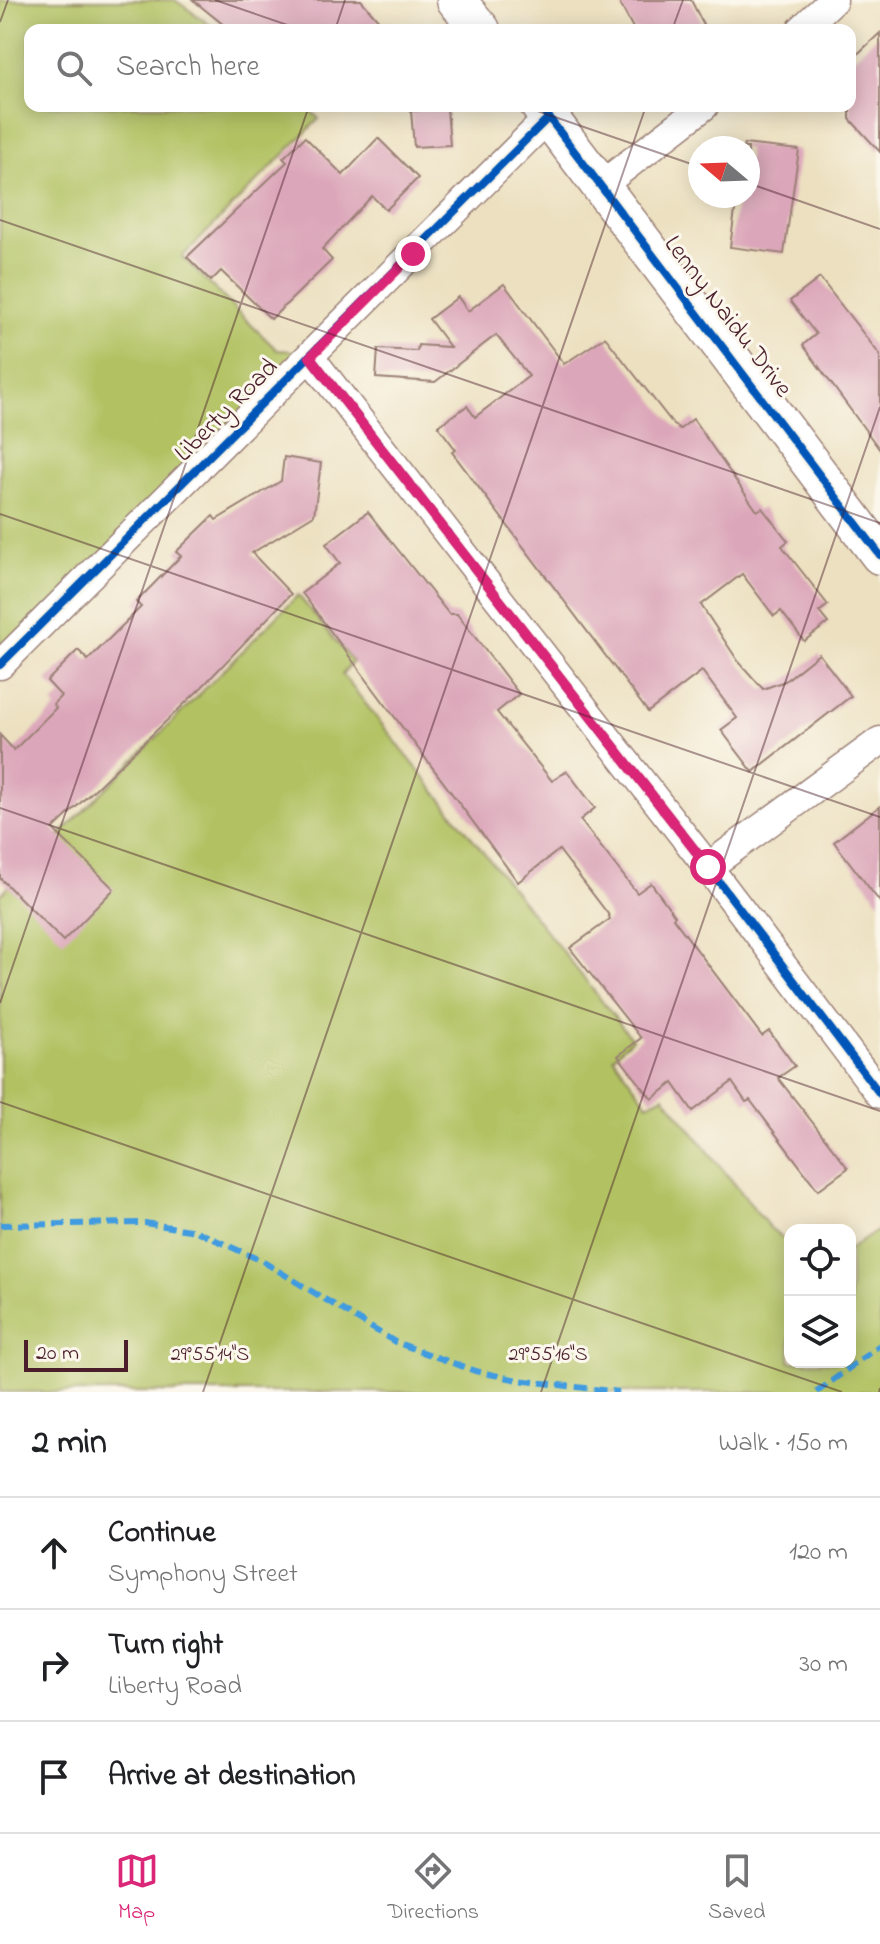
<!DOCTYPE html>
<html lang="en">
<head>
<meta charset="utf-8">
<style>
	body { margin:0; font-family:"Indie Flower",sans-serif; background:#f6f6f6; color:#202124 }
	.controls { position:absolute; right:24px; bottom:24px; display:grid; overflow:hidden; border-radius:16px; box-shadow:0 4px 20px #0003 }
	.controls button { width:72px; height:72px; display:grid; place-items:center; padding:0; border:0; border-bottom:2px solid #e0e0e0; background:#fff; color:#202124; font:40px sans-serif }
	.compass { position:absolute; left:688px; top:136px; width:72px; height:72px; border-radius:50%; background:#fff; box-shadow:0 4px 20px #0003; rotate:289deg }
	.scale { position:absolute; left:24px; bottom:20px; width:104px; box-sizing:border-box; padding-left:8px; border:4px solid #4a1f2b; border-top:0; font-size:22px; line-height:28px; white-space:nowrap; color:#4a1f2b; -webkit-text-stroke:6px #fbf7ec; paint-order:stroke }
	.stop { position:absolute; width:24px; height:24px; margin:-18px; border:6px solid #db2777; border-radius:50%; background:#fff }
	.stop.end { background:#db2777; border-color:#fff; box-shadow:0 2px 8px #0008 }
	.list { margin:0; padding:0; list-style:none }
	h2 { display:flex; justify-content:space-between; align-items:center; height:104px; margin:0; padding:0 32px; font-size:34px }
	h2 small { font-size:26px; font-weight:400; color:#757577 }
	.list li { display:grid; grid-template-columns:52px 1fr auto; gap:24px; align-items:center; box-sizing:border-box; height:112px; padding:0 32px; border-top:2px solid #e0e0e0 }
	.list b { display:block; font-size:30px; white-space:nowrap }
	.list p { margin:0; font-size:26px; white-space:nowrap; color:#757577 }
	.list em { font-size:26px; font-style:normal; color:#757577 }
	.icon { flex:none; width:44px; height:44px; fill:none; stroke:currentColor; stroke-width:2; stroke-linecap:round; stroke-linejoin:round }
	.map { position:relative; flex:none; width:880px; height:1392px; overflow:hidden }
	.search { position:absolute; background:#fff; box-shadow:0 4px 20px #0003; left:24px; right:24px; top:24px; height:88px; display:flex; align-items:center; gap:20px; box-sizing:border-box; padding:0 28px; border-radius:16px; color:#757577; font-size:30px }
	.sheet { height:440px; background:#fff }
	nav { display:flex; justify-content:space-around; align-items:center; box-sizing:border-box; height:112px; border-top:2px solid #e0e0e0; background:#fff; font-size:22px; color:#757577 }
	nav a { display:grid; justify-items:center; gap:4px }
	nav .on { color:#db2777 }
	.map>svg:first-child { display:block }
	.green { fill:#b2c264; stroke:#7e7048; stroke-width:2 }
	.building { fill:#dba6b9 }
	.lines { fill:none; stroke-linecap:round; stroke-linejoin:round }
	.street-casing { stroke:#9b8076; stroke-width:31 }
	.secondary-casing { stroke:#9b8076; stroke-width:41 }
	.street { stroke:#fff; stroke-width:28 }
	.secondary { stroke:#fff; stroke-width:38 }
	.quiet { stroke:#409be1; stroke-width:6; stroke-dasharray:12 6; stroke-linecap:butt }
	.cycleway-casing { stroke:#fbf7ec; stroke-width:13 }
	.cycleway { stroke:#0057b8; stroke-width:8 }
	.route { stroke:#db2777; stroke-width:10 }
	.ticks { fill:none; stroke:#4a1f2b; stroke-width:2; stroke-opacity:0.45 }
	.labels { text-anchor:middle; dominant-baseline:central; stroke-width:6; stroke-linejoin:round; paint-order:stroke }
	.street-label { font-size:26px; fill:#4a1f2b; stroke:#fbf7ec }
	.ticks-label { font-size:20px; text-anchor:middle; fill:#4a1f2b; stroke:#fbf7ec; stroke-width:6; stroke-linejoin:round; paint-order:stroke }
</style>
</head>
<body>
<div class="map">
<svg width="880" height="1392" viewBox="0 0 880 1392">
	<rect width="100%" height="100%" fill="#fbf7ec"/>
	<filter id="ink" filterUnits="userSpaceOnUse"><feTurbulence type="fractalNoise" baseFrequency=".0125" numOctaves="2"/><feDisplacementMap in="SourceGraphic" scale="16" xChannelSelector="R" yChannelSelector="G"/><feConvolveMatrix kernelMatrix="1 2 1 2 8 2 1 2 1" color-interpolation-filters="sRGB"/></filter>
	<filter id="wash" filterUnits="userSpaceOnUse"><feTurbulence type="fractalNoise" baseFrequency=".006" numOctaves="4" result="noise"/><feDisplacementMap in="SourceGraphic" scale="32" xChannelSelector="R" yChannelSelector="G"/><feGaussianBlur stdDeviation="1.8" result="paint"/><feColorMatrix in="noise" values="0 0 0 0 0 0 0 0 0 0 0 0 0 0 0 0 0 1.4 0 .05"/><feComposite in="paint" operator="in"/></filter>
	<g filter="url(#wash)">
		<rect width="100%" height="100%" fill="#ece0c0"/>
		<g class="green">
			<polygon points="0,0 175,0 217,30 30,30 30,106 306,106 319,119 182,257 277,350 309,352 0,663"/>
			<polygon points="298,595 353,662 342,674 632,1039 613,1057 648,1104 664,1096 769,1227 790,1244 790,1362 850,1362 850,1249 880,1229 880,1392 0,1392 0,895"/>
		</g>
		<g id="blocks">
			<g class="building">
				<polygon points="193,0 361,0 387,30 230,30"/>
				<polygon points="618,0 691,0 706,30 634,30"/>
				<polygon points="880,33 880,152 850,119 850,61"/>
				<polygon points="447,108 450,145 414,147 411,111"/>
				<polygon points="305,137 343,175 378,138 418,178 386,210 372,196 322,249 332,260 271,319 221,271 211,281 187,257 287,162 283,158"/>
				<polygon points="744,144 799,150 784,254 730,247 737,196 748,196 748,148 743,148"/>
				<polygon points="820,278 880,355 880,450 803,345 816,334 790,301"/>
				<polygon points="504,284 564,364 605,337 674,425 680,429 693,419 757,511 762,508 788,541 782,546 828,605 819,612 828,623 804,641 781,611 774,616 742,574 701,605 738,661 763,689 785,681 819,654 851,696 753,772 721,730 737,718 702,671 648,712 452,452 456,450 438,426 467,406 475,417 529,376 496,335 435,382 376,378 378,349 417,351 418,345 450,347 429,319 458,297 468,311"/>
				<polygon points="284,457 321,463 314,515 252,553 291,594 202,687 53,829 114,889 63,941 0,878 0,735 14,750 56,708 53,704 61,696 47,681 78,650 88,660 141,607 136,602 181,556 176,552 213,516 216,520 281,481"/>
				<polygon points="368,512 449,614 457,614 519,694 497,712 552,781 567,771 595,808 580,820 637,893 651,883 675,916 673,918 762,1036 769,1031 795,1066 778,1078 848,1168 818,1190 750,1100 746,1102 732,1082 693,1111 673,1083 652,1099 618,1056 641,1038 570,948 610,919 608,914 559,850 518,882 302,593 340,563 326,544"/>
				<polygon points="880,806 880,902 834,842"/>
			</g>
		</g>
	</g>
	<g filter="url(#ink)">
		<use href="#blocks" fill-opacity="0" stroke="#9b8076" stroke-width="2"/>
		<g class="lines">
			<defs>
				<g id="street">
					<polyline points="801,30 833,0"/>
					<polyline points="603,184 704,106"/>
					<polyline points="310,357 708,867 880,1094"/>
					<polyline points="0,665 549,117"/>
					<polyline points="708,867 880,741"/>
				</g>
				<g id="secondary">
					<polyline points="456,0 481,30"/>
					<polyline points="540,106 880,555"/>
				</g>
			</defs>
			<use href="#street" class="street-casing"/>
			<use href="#secondary" class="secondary-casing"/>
			<use href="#street" class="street"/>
			<use href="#secondary" class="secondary"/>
			<g class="quiet">
				<polyline points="0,1225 145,1223 196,1231 262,1261 395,1342 475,1371 518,1380 619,1392"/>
				<polyline points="817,1392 880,1345"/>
			</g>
			<defs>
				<g id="cycleway">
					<polyline points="540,106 880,555"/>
					<polyline points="310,357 708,867 880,1094"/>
					<polyline points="0,665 549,117"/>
				</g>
			</defs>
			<use href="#cycleway" class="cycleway-casing"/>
			<use href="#cycleway" class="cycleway"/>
		</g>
	</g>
	<g class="lines" filter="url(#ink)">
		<polyline class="route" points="413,254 310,357 708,867"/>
	</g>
	<path class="ticks" d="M215,0L302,30M0,22L8,0M335,30L345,0M672,30L683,0M523,106L700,167M748,183L880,229M0,220L880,523M0,514L880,817M0,808L880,1111M0,1003L309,106M0,1102L842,1392M203,1392L646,106M541,1392L880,407M879,1392L880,1388"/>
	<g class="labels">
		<g class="street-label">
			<text transform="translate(727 317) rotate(53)">Lenny Naidu Drive</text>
			<text transform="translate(227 411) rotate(-45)">Liberty Road</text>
		</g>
	</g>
	<g class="ticks-label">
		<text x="210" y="1360">29°55'14"S</text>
		<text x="548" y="1360">29°55'16"S</text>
	</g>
</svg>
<div class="controls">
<button><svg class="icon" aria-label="locate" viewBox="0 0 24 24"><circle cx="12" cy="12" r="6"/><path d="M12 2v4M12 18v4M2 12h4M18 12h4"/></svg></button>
<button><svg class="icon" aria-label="layers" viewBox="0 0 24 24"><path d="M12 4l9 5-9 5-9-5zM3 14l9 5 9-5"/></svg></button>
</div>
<svg class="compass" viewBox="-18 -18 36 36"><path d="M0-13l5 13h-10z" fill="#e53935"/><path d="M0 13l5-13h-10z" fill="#757577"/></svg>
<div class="scale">20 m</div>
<div class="stop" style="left:708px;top:867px"></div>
<div class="stop end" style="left:413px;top:254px"></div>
<div class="search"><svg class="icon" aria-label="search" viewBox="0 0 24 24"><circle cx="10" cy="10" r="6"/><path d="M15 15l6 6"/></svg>Search here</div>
</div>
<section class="sheet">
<h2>2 min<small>Walk · 150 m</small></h2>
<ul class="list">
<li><svg class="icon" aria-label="ahead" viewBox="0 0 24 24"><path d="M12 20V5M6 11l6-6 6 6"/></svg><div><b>Continue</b><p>Symphony Street</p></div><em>120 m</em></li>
<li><svg class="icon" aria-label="right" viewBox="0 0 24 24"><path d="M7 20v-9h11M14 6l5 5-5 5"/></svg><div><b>Turn right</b><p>Liberty Road</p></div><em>30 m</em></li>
<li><svg class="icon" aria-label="arrive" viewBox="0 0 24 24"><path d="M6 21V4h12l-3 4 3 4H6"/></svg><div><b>Arrive at destination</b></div></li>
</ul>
</section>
<nav>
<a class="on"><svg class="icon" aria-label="map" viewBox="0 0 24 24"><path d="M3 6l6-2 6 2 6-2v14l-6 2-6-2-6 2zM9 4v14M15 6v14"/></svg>Map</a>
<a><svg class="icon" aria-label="directions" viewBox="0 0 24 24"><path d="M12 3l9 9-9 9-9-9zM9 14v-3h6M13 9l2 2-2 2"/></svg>Directions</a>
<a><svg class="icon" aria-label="saved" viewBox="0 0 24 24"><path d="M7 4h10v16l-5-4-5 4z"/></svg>Saved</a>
</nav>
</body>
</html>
